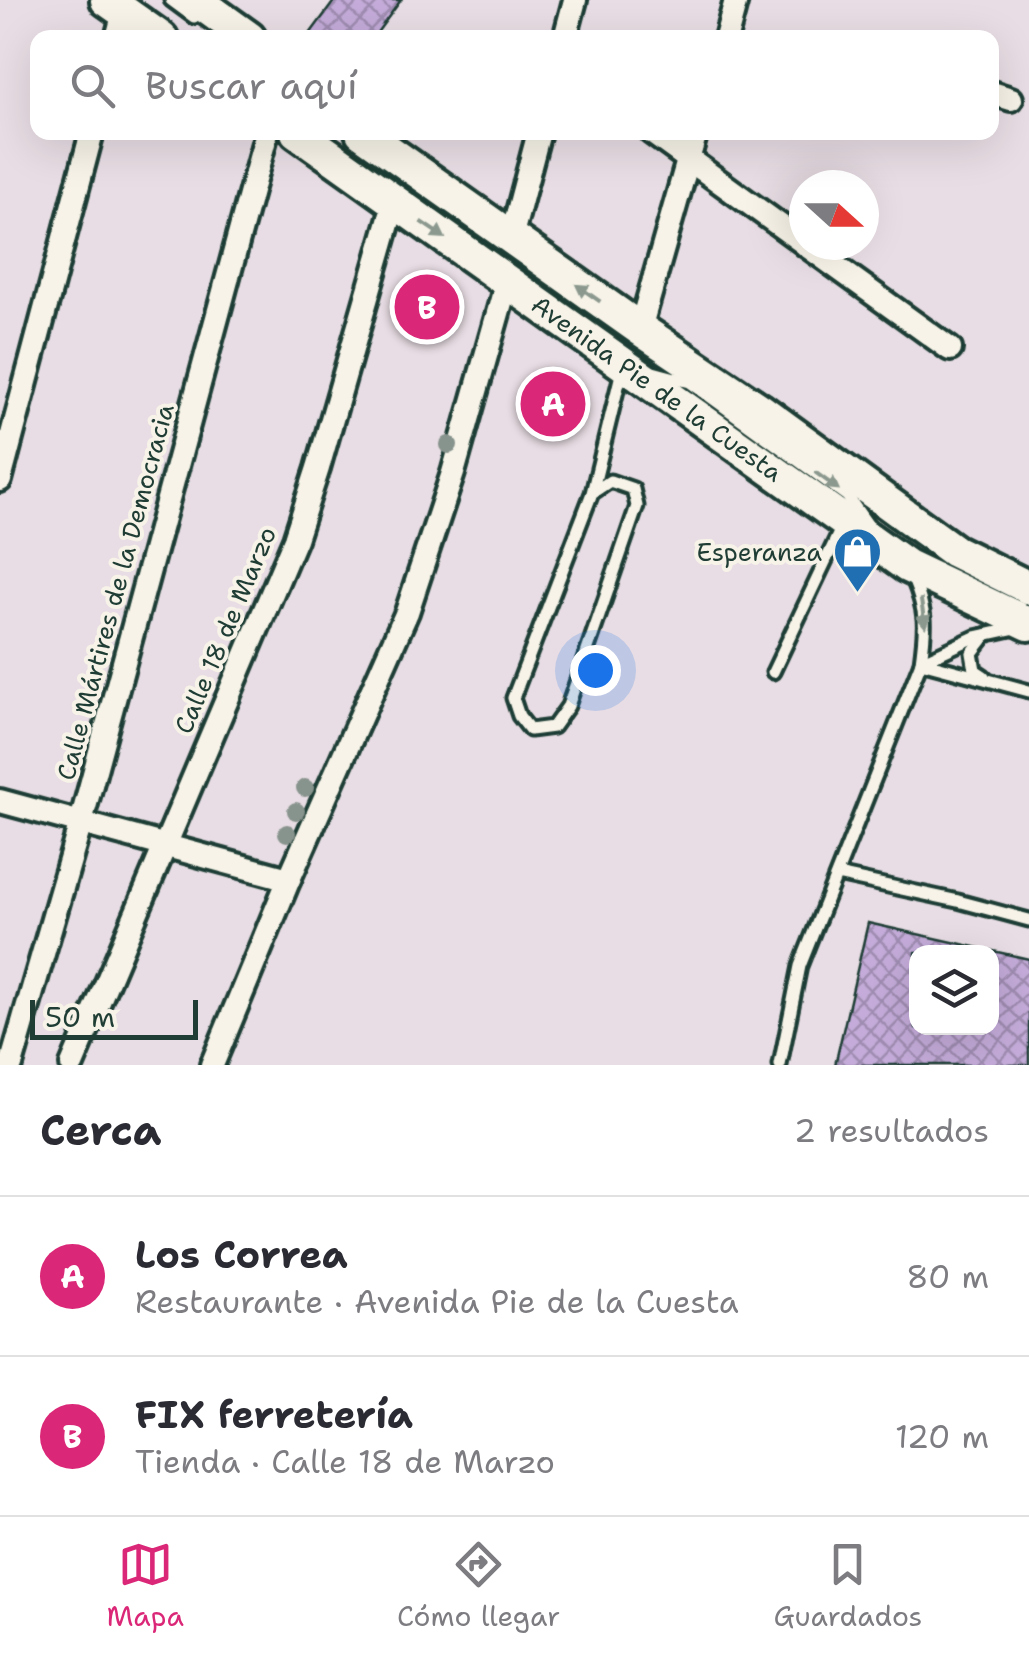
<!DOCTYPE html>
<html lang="es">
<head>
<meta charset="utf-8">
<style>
	body { margin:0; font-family:"Shantell Sans",sans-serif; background:#f2f2f3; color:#2b2b33 }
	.controls { position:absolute; right:30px; bottom:30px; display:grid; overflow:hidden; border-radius:20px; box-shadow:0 10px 40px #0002 }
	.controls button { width:90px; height:90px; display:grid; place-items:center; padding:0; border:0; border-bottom:2px solid #e1e1e2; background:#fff; color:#2b2b33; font:50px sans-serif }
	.compass { position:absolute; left:789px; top:170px; width:90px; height:90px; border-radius:50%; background:#fff; box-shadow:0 10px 40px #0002; rotate:111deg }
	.scale { position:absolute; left:30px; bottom:25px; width:168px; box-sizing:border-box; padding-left:10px; border:5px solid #1f3d34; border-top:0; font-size:28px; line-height:35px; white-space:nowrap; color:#1f3d34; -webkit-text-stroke:8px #f7f3e8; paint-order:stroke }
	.you { position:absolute; left:595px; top:670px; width:35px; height:35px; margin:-25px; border:8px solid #fff; border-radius:50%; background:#1a73e8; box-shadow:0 0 0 15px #1a73e833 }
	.badge { display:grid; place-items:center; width:65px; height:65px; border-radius:50%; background:#db2777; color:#fff; font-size:32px; font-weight:700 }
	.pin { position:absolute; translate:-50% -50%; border:5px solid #fff; box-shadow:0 2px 10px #0006 }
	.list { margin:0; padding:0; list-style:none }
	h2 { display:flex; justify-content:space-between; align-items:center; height:130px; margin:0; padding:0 40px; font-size:42px }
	h2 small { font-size:32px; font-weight:400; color:#7c7c81 }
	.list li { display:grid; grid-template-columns:65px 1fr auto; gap:30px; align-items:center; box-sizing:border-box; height:160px; padding:0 40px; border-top:2px solid #e1e1e2 }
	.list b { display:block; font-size:38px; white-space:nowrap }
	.list p { margin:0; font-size:32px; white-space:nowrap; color:#7c7c81 }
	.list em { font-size:32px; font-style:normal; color:#7c7c81 }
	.icon { flex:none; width:55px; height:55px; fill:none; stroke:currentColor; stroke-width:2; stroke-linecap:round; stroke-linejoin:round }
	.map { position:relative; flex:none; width:1029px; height:1065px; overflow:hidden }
	.search { position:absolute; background:#fff; box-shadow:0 10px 40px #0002; left:30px; right:30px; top:30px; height:110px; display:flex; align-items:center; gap:25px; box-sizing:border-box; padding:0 35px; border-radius:20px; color:#7c7c81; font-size:38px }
	.sheet { height:450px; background:#fff }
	nav { display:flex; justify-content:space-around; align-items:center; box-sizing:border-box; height:140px; border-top:2px solid #e1e1e2; background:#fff; font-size:28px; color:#7c7c81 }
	nav a { display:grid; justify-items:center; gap:5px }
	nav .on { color:#db2777 }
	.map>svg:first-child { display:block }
	.building { fill:url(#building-cross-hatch); stroke:#1f3d34; stroke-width:2.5; fill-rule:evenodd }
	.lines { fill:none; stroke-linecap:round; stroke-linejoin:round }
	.lane-casing { stroke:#1f3d34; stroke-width:19 }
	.street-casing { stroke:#1f3d34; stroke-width:30 }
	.secondary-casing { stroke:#1f3d34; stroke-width:40 }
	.lane { stroke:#f7f3e8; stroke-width:11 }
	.street { stroke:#f7f3e8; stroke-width:22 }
	.secondary { stroke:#f7f3e8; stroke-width:32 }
	.tree { fill:#87938d }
	.oneway { fill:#8b988e }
	.labels { text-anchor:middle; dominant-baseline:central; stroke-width:8; stroke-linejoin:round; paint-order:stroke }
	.street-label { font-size:25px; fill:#1f3d34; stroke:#f7f3e8 }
	.poi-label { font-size:25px; fill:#1f3d34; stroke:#f7f3e8; text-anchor:end }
</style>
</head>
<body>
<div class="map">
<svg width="1029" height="1065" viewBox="0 0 1029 1065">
	<defs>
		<pattern id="building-cross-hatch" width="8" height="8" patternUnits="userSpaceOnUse" patternTransform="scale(2.5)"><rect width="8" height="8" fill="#c4abd9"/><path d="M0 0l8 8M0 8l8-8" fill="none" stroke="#9f8cb1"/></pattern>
	</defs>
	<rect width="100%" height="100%" fill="#e8dde4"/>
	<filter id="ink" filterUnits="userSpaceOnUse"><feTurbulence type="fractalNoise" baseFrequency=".01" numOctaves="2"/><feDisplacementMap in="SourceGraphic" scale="20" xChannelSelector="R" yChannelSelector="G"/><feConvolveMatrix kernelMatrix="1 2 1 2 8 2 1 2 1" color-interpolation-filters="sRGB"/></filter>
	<g filter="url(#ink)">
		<g class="building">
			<polygon points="335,0 401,0 373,38 307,38"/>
			<path d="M868,923L1029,959V1065H835ZM916,952H992V1028H916Z"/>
		</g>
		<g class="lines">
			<defs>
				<g id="lane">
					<polyline points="171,0 194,17"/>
					<polyline points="653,372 690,382 847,496 867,524"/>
					<polyline points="592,493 610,481 633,489 637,506 568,706 553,727 530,730 519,716 513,698 592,493 623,366"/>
					<polyline points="921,662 975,637 1016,628"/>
					<polyline points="921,662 1029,691"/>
					<polyline points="773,672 844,522"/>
					<polyline points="984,676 975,670 972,653 986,635"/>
					<polyline points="837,875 958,901 1029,920"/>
					<path d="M780,1065L800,966L921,662C926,626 927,613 913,579"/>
				</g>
				<g id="street">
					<polyline points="117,38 124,12"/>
					<polyline points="565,38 575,0"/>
					<polyline points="726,38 736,0"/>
					<polyline points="992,93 1011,99"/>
					<polyline points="651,132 804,243"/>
					<polyline points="511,238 539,132"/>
					<polyline points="806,245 950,349"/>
					<polyline points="640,329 696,132"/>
					<polyline points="0,480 92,132"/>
					<polyline points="0,801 289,879"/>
					<polyline points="11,1065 81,822 267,132"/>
					<polyline points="72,1065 295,539 318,468 394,203"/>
					<polyline points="212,1065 289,879 407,612 453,473 507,281"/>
				</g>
				<g id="secondary">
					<polyline points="107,0 161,38"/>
					<polyline points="196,0 249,38"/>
					<path id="s1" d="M297,132L907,566L1029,624"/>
					<polyline points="362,132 640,329 759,409 954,551 1029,588"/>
				</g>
			</defs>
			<use href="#lane" class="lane-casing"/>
			<use href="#street" class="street-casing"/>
			<use href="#secondary" class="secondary-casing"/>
			<use href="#lane" class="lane"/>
			<use href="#street" class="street"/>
			<use href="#secondary" class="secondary"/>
		</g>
		<g class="tree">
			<circle cx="449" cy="445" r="9"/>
			<circle cx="305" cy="788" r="9"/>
			<circle cx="296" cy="811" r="9"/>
			<circle cx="287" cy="833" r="9"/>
		</g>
		<defs><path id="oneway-solid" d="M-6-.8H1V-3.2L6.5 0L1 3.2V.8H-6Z" transform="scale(2.5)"/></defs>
		<g class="oneway">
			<use href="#oneway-solid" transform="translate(433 230) rotate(34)"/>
			<use href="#oneway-solid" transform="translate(588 293) rotate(-145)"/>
			<use href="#oneway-solid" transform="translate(827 481) rotate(36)"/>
			<use href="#oneway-solid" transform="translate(923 613) rotate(81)"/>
		</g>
	</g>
	<defs>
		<symbol id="shop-pin" viewBox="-11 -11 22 30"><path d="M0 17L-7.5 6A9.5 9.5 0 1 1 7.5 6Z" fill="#1f6fb2" stroke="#f7f3e8"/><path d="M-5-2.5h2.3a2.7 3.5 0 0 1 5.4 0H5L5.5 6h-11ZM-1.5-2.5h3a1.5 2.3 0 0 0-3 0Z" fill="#fff"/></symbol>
	</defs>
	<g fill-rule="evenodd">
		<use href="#shop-pin" x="830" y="524" width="55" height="75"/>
	</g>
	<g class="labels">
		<g class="street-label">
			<text stroke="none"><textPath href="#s1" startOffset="442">Avenida Pie de la Cuesta</textPath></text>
			<text transform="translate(115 592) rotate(-75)">Calle Mártires de la Democracia</text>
			<text transform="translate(225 630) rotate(-67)">Calle 18 de Marzo</text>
		</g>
		<g class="poi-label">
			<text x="822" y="552">Esperanza</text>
		</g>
	</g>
</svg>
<div class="controls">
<button><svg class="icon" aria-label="layers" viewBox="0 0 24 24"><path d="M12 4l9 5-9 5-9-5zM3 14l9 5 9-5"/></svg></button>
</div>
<svg class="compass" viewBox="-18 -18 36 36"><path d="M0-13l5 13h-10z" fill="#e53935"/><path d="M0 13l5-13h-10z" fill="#7c7c81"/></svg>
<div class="scale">50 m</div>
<div class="you"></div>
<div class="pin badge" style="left:553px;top:404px">A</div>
<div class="pin badge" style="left:427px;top:307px">B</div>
<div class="search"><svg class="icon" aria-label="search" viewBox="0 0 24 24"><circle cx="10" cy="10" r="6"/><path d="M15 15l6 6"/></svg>Buscar aquí</div>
</div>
<section class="sheet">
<h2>Cerca<small>2 resultados</small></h2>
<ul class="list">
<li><span class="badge">A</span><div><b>Los Correa</b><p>Restaurante · Avenida Pie de la Cuesta</p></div><em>80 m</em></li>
<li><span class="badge">B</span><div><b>FIX ferretería</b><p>Tienda · Calle 18 de Marzo</p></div><em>120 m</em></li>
</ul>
</section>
<nav>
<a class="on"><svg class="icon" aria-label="map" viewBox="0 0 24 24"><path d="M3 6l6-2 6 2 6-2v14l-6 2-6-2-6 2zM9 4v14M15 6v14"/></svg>Mapa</a>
<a><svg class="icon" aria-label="directions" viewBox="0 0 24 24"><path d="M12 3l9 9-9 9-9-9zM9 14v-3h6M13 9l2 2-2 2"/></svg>Cómo llegar</a>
<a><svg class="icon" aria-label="saved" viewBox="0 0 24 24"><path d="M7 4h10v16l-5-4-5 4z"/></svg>Guardados</a>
</nav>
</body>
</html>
